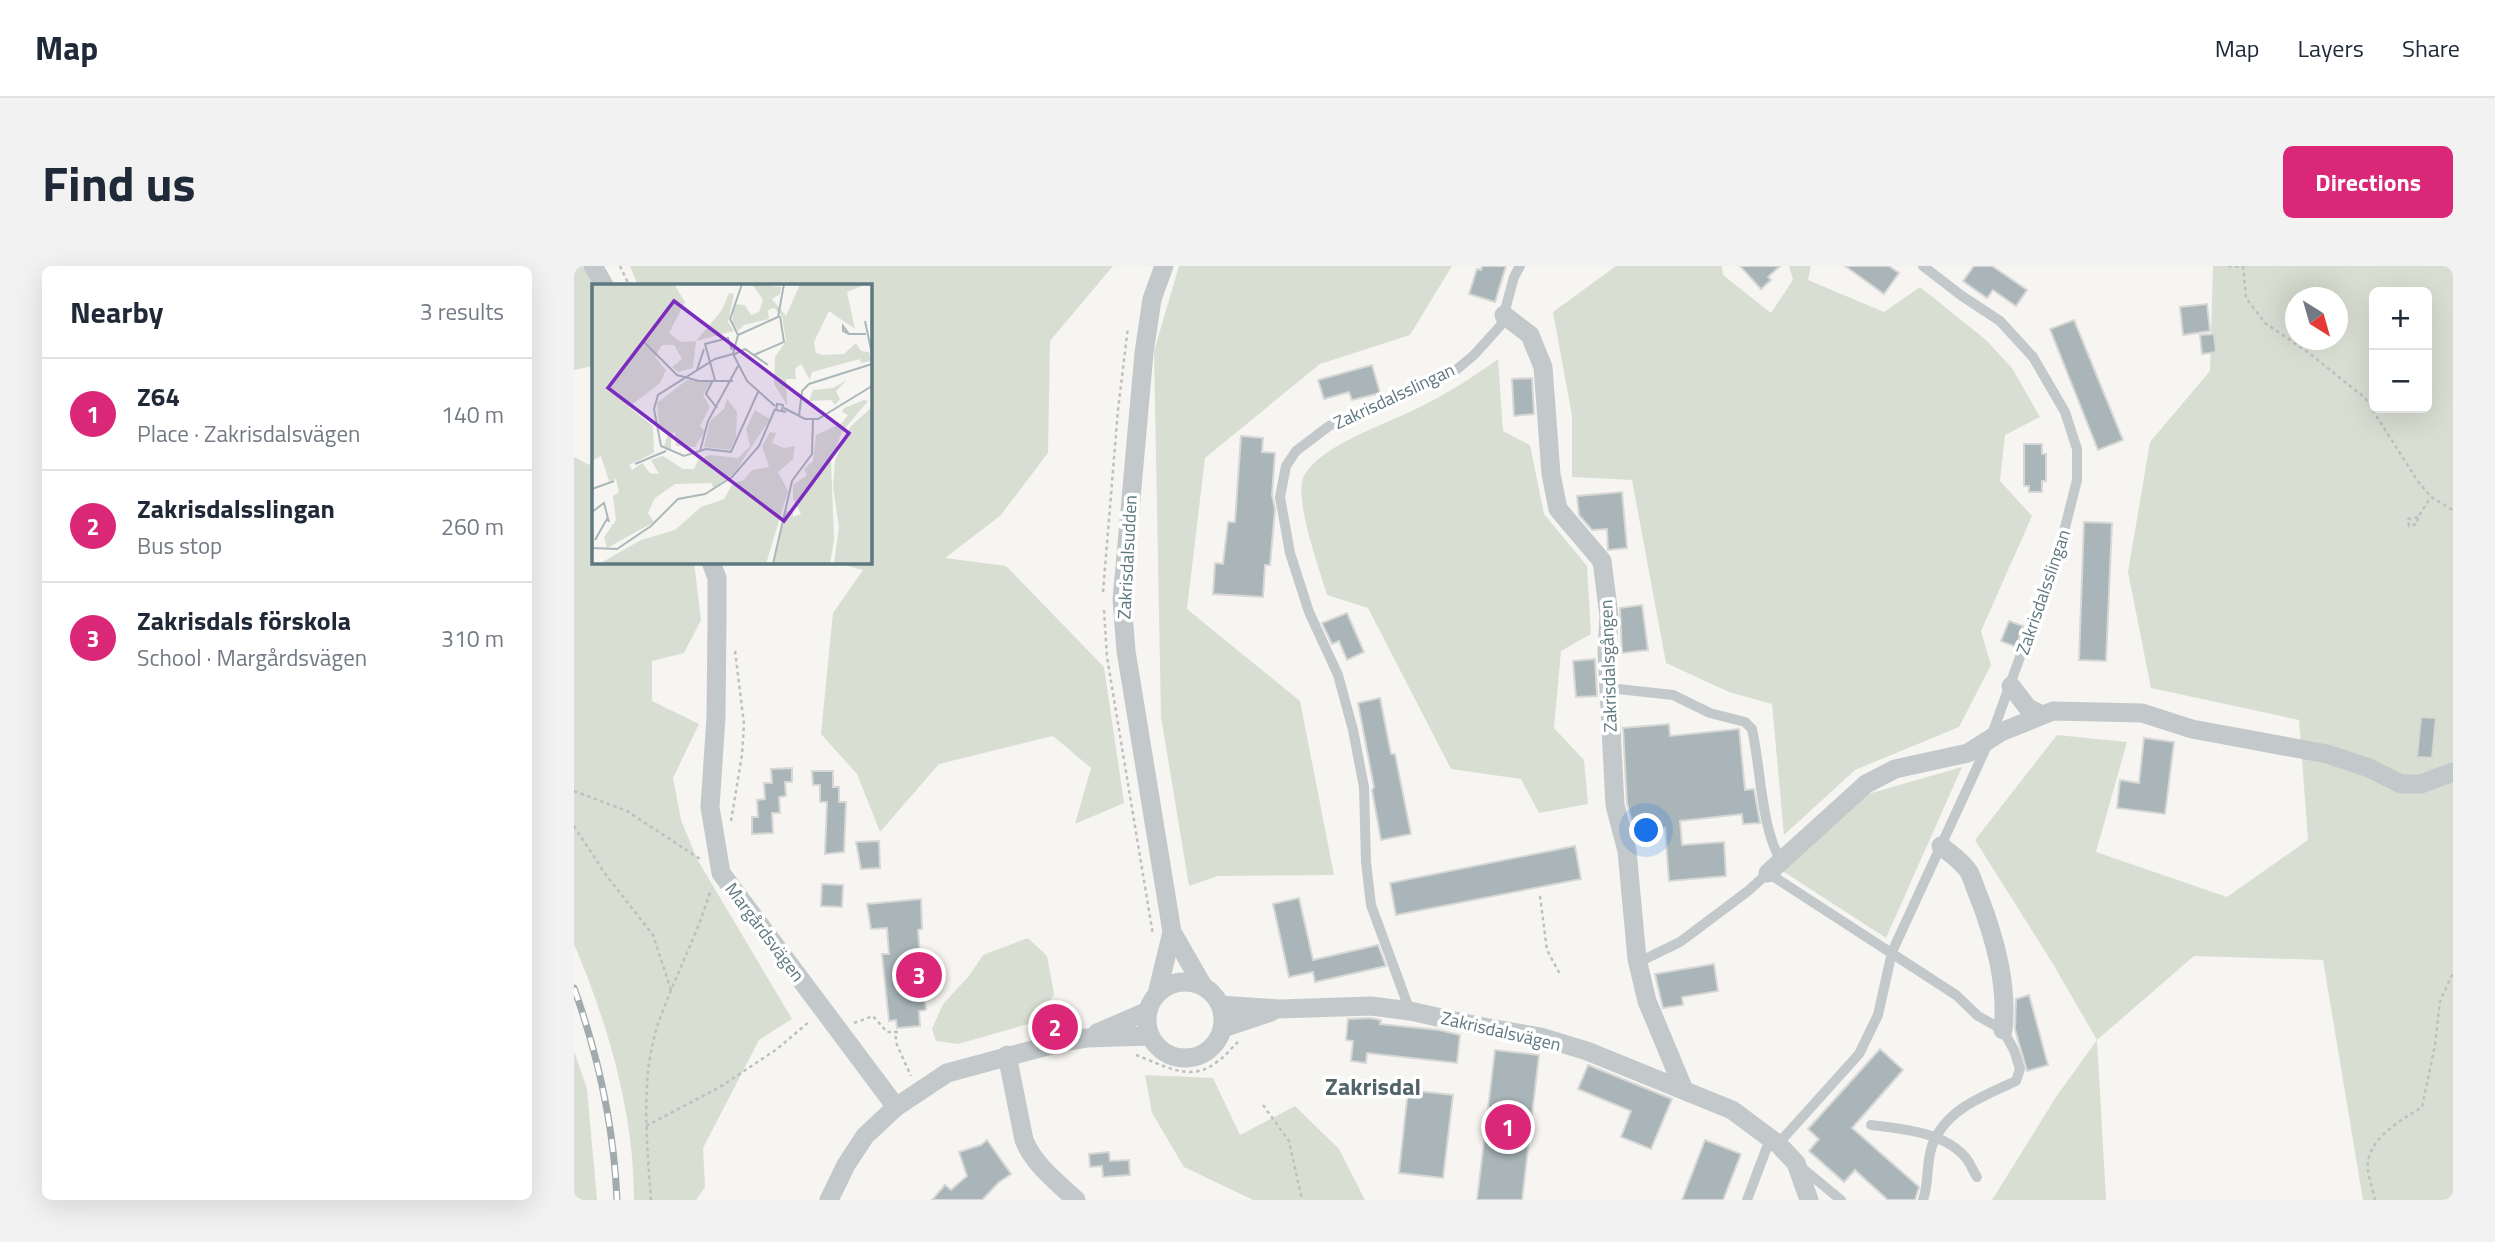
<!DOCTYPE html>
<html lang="en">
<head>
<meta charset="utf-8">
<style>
	body { margin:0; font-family:"Titillium Web",sans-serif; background:#f2f2f3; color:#1f2937 }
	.controls { position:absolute; right:21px; top:21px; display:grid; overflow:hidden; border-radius:10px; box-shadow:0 7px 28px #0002 }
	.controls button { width:63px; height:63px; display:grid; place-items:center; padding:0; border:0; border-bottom:2px solid #e0e1e3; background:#fff; color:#1f2937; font:35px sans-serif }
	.compass { position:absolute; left:1711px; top:21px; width:63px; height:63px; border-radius:50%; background:#fff; box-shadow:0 7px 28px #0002; rotate:143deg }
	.you { position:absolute; left:1073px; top:565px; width:24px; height:24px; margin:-18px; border:5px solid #fff; border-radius:50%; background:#1a73e8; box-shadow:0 0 0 10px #1a73e833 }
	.badge { display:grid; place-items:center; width:46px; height:46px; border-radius:50%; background:#db2777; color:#fff; font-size:23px; font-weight:700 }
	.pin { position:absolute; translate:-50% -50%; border:4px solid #fff; box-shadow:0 2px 7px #0006 }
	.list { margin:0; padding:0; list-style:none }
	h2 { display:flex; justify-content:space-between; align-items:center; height:91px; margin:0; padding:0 28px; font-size:30px }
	h2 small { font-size:23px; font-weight:400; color:#747a83 }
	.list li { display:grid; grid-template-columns:46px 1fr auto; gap:21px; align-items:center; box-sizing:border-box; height:112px; padding:0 28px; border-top:2px solid #e0e1e3 }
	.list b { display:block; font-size:26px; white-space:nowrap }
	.list p { margin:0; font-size:23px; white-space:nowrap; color:#747a83 }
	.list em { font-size:23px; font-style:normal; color:#747a83 }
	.map { position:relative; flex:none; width:1879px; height:934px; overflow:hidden; border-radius:10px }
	header { display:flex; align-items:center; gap:42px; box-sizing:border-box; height:98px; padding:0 35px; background:#fff; border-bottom:2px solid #e0e1e3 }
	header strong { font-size:33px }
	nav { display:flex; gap:38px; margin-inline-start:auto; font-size:24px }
	.intro { display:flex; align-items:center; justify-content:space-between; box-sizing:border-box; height:168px; padding:0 42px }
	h1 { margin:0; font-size:49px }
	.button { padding:18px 32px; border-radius:10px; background:#db2777; color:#fff; font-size:24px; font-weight:700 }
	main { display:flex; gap:42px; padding:0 42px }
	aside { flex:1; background:#fff; border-radius:10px; box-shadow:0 7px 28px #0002 }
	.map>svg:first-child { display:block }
	.green { fill:#d9ded2; fill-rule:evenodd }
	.building { fill:#a9b5b8; stroke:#d7d7d5; stroke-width:2 }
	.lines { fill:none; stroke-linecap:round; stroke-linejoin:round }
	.path { stroke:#bcc0c1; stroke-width:2.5; stroke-dasharray:3.5 3.5; stroke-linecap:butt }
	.lane { stroke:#c3c9cb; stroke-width:10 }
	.street { stroke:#c3c9cb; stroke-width:19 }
	.rail-casing { stroke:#a1abae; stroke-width:7 }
	.rail { stroke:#fff; stroke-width:4.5; stroke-dasharray:13; stroke-linecap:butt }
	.labels { text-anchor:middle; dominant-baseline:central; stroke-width:7; stroke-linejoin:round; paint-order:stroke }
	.street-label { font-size:18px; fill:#5e7880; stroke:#fff }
	.district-label { font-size:24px; font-weight:bold; fill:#51646a; stroke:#fff }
	.inset-road { fill:none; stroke:#abb8ba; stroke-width:2 }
	.view { fill:#7b2cbf; fill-opacity:0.15; stroke:#7b2cbf; stroke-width:3.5 }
	.inset-edge { fill:none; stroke:#5e7880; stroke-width:3.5 }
</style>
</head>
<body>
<header>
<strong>Map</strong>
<nav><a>Map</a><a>Layers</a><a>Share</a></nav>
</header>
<div class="intro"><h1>Find us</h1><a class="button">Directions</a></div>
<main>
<aside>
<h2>Nearby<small>3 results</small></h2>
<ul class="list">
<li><span class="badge">1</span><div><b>Z64</b><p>Place · Zakrisdalsvägen</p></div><em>140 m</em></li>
<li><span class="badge">2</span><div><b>Zakrisdalsslingan</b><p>Bus stop</p></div><em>260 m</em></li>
<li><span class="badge">3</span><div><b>Zakrisdals förskola</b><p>School · Margårdsvägen</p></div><em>310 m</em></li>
</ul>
</aside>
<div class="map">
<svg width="1879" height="934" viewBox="0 0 1879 934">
	<rect width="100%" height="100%" fill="#f6f5f2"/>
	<g class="green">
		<polygon points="0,0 9,0 19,19 19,100 0,104"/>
		<polygon points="56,0 539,0 476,75 474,187 426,250 371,292 432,300 530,401 550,537 501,558 517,502 479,470 365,498 306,566 283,508 247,468 259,347 289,304 259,296 296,296 296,19 64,19"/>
		<polygon points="605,0 878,0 836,69 746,98 631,192 613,343 726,435 760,609 644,610 615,620 587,451 580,85"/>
		<polygon points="1042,0 1148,0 1149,9 1197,47 1219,14 1215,0 1237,0 1234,14 1310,46 1346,21 1412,74 1438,102 1466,151 1431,169 1426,215 1458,250 1407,365 1417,399 1385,461 1281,504 1210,569 1198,438 1155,426 1092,397 1058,214 998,211 998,150 979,46"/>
		<path d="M1639,0H1879V934H1789L1749,694L1620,690L1523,774L1532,934H1418L1482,831L1523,774L1479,698L1401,574L1483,469L1553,476L1522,586L1653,631L1734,574L1725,454L1577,422L1554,306L1576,176L1636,105ZM1800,26H1853V142H1800ZM1722,32H1764V74H1722Z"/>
		<path d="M924,93L929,165L956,179L970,248L1013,300L1017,368L987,385L980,462L1010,494L1014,538L965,547L947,513L877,503L794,342L753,329C746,304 719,232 730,210C745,180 812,158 842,143C871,129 898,112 924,93Z"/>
		<path d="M0,191L15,199L19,192V296H120L127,354L110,387L78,395V435L125,458L99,512L107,554L123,593L218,753L185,774L129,882L131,921L122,934H60C60,846 34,758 0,678Z"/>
		<polygon points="1388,501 1312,672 1207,604 1294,528"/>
		<polygon points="454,672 473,690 480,728 465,755 384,778 362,775 358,763 369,738 395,710 409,689"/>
		<polygon points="0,785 13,823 23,934 0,934"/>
		<polygon points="571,809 639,812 666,869 721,840 765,883 791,934 679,934 610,901 578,847"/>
	</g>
	<g class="building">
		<polygon points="908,0 932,0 921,36 895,28 903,3 907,4"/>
		<polygon points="1166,0 1206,0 1194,11 1197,14 1187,23"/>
		<polygon points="1271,0 1315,0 1325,7 1310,28"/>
		<polygon points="1400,0 1418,0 1453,24 1442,40 1419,24 1413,32 1389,15"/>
		<polygon points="1633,38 1636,65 1609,69 1606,41"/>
		<polygon points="1500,54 1549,174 1524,184 1476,63"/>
		<polygon points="1640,68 1642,86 1628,88 1626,69"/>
		<polygon points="798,99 806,127 778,134 775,126 750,133 744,114"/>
		<polygon points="958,112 960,148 940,150 938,113"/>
		<polygon points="667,170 689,172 688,186 701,187 698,229 701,243 696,299 691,299 689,331 639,328 641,297 649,298 654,256 661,256"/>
		<polygon points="1450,178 1468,178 1468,188 1472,188 1472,215 1468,215 1468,226 1455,226 1455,220 1450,220"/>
		<polygon points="1048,226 1053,282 1034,284 1033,263 1018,264 1005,249 1003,230"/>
		<polygon points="1510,256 1538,257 1532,395 1505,394"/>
		<polygon points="1068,339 1074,384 1048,387 1046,342"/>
		<polygon points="773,347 790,386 773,394 765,375 758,378 748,357"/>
		<polygon points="1435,355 1449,360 1442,381 1427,375"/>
		<polygon points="1021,393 1023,430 1002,431 999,395"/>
		<polygon points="806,432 817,488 821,488 837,568 807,574 798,524 800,521 784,437"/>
		<polygon points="1847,451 1862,452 1858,492 1843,491"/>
		<polygon points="1095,458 1096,470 1165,463 1171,524 1180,523 1186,557 1169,558 1168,548 1106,555 1108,579 1150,576 1152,610 1095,615 1091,562 1060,565 1053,537 1049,462"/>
		<polygon points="1570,472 1600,476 1591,548 1543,542 1546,514 1565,517"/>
		<polygon points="218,502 218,516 211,516 212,530 205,531 206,547 198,547 199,567 178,568 178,551 184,551 183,534 191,533 190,517 198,517 197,503"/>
		<polygon points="238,505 259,505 259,521 265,521 265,536 272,536 270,586 251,588 253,536 246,536 246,519 239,519"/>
		<polygon points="305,575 306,602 287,603 282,576"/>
		<polygon points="1001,580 1007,613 822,649 816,617"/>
		<polygon points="248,618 269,619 268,641 247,640"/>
		<polygon points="725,632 739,694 804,679 812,700 741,716 739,706 715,711 699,638"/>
		<polygon points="347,633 348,663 344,664 347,701 340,701 343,729 350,728 352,744 345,745 346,760 323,762 322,754 315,755 308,688 315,688 313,662 297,663 293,638"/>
		<polygon points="1140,698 1144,725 1108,731 1109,739 1089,742 1081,708"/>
		<polygon points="1455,729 1474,799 1453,805 1441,763 1442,733"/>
		<polygon points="796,752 807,754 806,758 865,764 886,769 883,797 793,787 792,797 777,795 779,775 772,774 774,753"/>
		<polygon points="1306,783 1329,804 1278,862 1345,921 1341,934 1314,934 1281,904 1270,916 1235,885 1245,873 1234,863"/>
		<polygon points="921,784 965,789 948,934 903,934"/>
		<polygon points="1014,799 1098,833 1077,883 1047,871 1057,845 1004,823"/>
		<polygon points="834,824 879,829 869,912 825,907"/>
		<polygon points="413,874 437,908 425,916 408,934 358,934 371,919 377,924 393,910 385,886 407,879"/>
		<polygon points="1131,874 1167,888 1149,934 1108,934"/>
		<polygon points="535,886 536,895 555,894 556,909 529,911 528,900 516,901 515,888"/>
	</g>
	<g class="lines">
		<g class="path">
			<polyline points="46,0 55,19"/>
			<polyline points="1654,0 1669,1"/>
			<polyline points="1669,0 1672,32 1691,57 1735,87 1791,132 1843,214 1857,231 1879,244"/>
			<polyline points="1844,251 1834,253 1835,260 1843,258 1844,251 1857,231"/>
			<polyline points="529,326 544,144 554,61"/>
			<polyline points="530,344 533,391 579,669"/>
			<polyline points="0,525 53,545 126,593"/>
			<polyline points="157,555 168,489 170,458 161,385"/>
			<polyline points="0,560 32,609 79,669 97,724"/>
			<polyline points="966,630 973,684 987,710"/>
			<polyline points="280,757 299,750 313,766 321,766"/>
			<polyline points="324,766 321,766 323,779 337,810"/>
			<path d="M562,789C590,799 617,818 644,795C652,790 657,782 664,776"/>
			<polyline points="689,839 715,875 728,934"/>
			<polyline points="72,860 146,821 203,783 236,755"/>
			<path d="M77,934C73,878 66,812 84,758C100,712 123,670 137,623"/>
			<path d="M1801,934C1799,922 1792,907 1794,895C1798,870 1829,853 1848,841L1861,779L1866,735L1879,707"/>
		</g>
		<g class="lane">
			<path d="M1035,422L1099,429L1136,447L1171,456L1178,463C1187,503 1187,562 1207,595"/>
			<path d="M1063,697L1106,676L1174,625L1194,607L1382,729L1404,750L1429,764L1440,784L1446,803L1442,815C1410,830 1371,843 1358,880C1352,897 1355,917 1349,934"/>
			<polyline points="836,745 797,639 792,596 790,521 779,464 764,409 735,346 716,287 706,231 712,200 722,185 755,160 876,109 900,89 927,59 940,11 946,0"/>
			<path d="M1297,859C1329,863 1370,866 1392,892C1396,897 1399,905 1403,911"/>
			<polyline points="1204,878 1285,788 1304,749 1318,686 1417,471 1455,366 1477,317 1503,214 1503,183 1491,146 1459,91 1426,55 1388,30 1349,0"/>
			<polyline points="1227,901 1267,934"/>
			<polyline points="1173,934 1196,873"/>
		</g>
		<g class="street">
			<polyline points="19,0 30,19"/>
			<polyline points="590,0 578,33 570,87 548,334 552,385 598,666 629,720"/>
			<polyline points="930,49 956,69 969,101 977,208 984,243 1028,295 1035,350 1033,385 1041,539 1053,585 1063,693 1073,735 1110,824"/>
			<polyline points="137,296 143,312 143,353 142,451 136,541 147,607 322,841"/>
			<polyline points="1437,420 1454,442 1468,449"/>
			<path d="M1367,580C1377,588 1388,595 1395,606C1399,613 1401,623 1405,631C1421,673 1434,719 1429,764"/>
			<polyline points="1194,607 1292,518 1321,503 1394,487 1427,466 1479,445 1568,447 1618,463 1753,488 1795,502 1827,518 1847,518 1879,506"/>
			<circle cx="611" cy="754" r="38"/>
			<polyline points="583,728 598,666"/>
			<polyline points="647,739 705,743 797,740 836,745 904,760 967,771 1013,785 1158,844 1204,878 1222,897 1235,934"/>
			<polyline points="649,762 697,746"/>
			<polyline points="523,767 574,745"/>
			<path d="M433,789L450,874C460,899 483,916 502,934"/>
			<polyline points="255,934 272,899 291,870 322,841 373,807 488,776 513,772 576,770"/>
		</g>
		<defs>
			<path id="rail" d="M0,722C24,789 40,862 43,934"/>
		</defs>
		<use href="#rail" class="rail-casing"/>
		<use href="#rail" class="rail"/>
	</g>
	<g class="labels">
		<g class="street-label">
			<text transform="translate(820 130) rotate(-25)">Zakrisdalsslingan</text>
			<text transform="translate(553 291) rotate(-87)">Zakrisdalsudden</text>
			<text transform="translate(1469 326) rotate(-71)">Zakrisdalsslingan</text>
			<text transform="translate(1034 400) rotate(-92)">Zakrisdalsgången</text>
			<text transform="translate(191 666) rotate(53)">Margårdsvägen</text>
			<text transform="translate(927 765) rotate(13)">Zakrisdalsvägen</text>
		</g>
		<g class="district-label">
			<text x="799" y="820">Zakrisdal</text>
		</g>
	</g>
	<g transform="translate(18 18)">
		<rect width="280" height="280" fill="#f6f5f2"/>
		<path d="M0,0H82L93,18L77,49L89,58L104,57L130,26L137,9L142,10L136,38L142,47L104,57L101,84L86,88L80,83L90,75L82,61H70L63,73L74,86L68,99L37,123L61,142L62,169L37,181L40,186L50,179L58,189L67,190L59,176L71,172L91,185H102L106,176L118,171L146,174L158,162L154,145L163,126L178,135L143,188L122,204L119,199L83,200L63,214L56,229L62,238L15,264L12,253L24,236L21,212L27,208L24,195L17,197L9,172L0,177ZM160,0L189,3L188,10L180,15L194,32L208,0H275L255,8L263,45L237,27L222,58L224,69L231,71L252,70L264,59L269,67L277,68L280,77L269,79L268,75L220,88L218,96L209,80L203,85L204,95H194L195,121L182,100L183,73L194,57L190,32L182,24L176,26L177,35L152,41L146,47L140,39L142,20L153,21L159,31L167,28L171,16ZM95,96L119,98L111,111L118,123L108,142L113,147L103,163L84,162L83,148L79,150V166L72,162L77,148L67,140L65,119ZM255,96L244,107L248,115L243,121L239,116L217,117L221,106L241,104ZM135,115L145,128L144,153L138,166L112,163L118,137L132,125ZM272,116L276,117L250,148L239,176L242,256L238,280H182L193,227L201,228V233L209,230L201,215V201L215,191L212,185L221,177L224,151L250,139L256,131L250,128L252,124ZM280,123V280H242L247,243L241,203L243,176L258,143ZM178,148L184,149L180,159L192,164L203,162L201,175L186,188L196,207L174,280H7L49,256L83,246L109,223L132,215L141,199L152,196L160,186L177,183L170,162Z" fill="#d9ded2"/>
		<path class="inset-road" d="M150,0L138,35L146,51L141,70L155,97L183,122M273,37L280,70M257,50L251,42V47L257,50H274M146,51L186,33L192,0M51,57L85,91L107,97H141M141,70L123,75L66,111L62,125L69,162L92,172L114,165L139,168L166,108M141,71L153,65L176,81M162,71L192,58L188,32M105,86L112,65M121,96L114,110L125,124M123,96L113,60L136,54L140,66M192,124L213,135H226L280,102M190,127L191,121L185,120L184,126L194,128M207,132L210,107L217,100L280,80M108,167L116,137L146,82M43,180L74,167M0,205L22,197M0,228L12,219L17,238M3,256L16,233M0,264L25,265L59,242L86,215L113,210L140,193L167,162L183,125M181,280L200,197L220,170L221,135"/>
		<path class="view" d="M82,17L257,149L192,237L16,104Z"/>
		<rect width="280" height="280" class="inset-edge"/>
	</g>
</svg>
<div class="controls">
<button>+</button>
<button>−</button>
</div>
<svg class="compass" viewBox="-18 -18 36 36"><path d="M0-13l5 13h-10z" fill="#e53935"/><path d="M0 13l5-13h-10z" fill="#747a83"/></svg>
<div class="you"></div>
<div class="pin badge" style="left:934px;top:861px">1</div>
<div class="pin badge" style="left:481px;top:761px">2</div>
<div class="pin badge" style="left:345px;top:709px">3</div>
</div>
</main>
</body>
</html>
